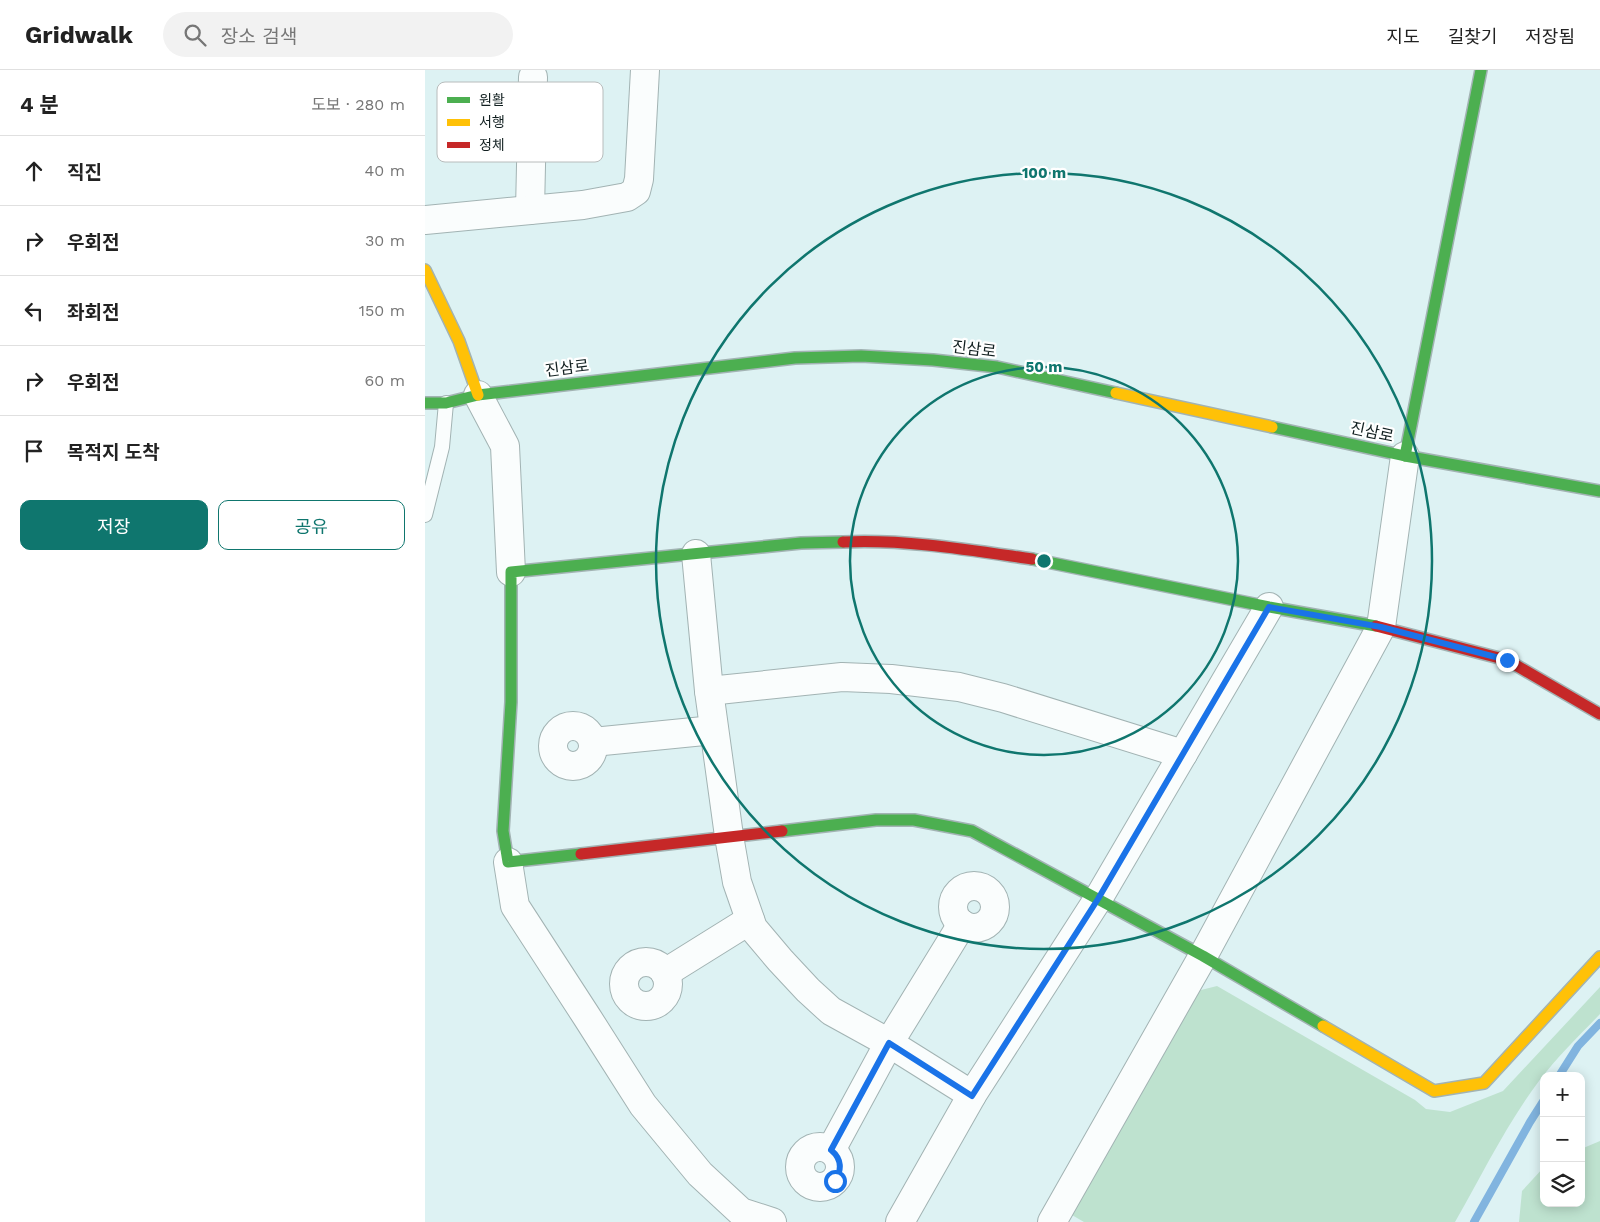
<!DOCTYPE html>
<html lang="ko">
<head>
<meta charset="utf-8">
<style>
	body { margin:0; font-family:"Work Sans","Noto Sans KR",sans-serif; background:#f2f2f2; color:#222 }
	.controls { position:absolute; right:15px; bottom:15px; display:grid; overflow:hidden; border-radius:10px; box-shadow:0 2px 12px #0003 }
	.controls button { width:45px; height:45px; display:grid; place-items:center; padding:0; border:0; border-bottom:1px solid #e0e0e0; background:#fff; color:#222; font:25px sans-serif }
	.stop { position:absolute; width:15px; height:15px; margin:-11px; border:4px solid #1a73e8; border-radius:50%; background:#fff }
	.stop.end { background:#1a73e8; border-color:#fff; box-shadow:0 1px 5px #0008 }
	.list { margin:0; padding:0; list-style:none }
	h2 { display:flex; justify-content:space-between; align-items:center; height:65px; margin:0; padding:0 20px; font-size:21px }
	h2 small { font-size:16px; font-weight:400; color:#767676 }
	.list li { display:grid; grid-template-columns:32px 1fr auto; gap:15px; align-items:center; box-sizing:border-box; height:70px; padding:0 20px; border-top:1px solid #e0e0e0 }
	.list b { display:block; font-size:19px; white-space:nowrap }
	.list em { font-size:16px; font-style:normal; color:#767676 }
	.actions { display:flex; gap:10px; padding:15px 20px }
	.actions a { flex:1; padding:11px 0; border:1px solid #0f766e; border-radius:10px; text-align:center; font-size:18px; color:#0f766e }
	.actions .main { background:#0f766e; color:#fff }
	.icon { flex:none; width:28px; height:28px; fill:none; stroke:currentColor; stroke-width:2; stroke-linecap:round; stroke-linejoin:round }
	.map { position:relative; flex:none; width:1175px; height:1152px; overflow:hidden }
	header { display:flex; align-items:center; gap:30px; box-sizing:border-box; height:70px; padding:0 25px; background:#fff; border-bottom:1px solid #e0e0e0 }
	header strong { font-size:24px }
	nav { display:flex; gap:28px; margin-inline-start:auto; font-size:18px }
	.search { width:350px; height:45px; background:#f2f2f2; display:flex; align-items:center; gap:12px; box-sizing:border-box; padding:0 18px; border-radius:28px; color:#767676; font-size:19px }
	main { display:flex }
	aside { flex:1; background:#fff }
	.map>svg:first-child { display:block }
	.green { fill:#bee2cf }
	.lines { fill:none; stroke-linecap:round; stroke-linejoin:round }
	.stream { stroke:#81b4df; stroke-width:8 }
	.lane-casing { stroke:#a2b3b3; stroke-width:16 }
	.street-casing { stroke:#a2b3b3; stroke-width:30 }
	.fast-casing { stroke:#a2b3b3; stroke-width:14 }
	.slow-casing { stroke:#a2b3b3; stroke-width:14 }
	.jam-casing { stroke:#a2b3b3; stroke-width:14 }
	.lane { stroke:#fafdfd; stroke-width:14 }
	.street { stroke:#fafdfd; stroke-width:28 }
	.fast { stroke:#4caf50; stroke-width:11 }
	.slow { stroke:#ffc107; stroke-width:11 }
	.jam { stroke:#c62828; stroke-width:11 }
	.route { stroke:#1a73e8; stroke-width:6 }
	.ring { fill:none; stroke:#0f766e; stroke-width:2.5 }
	.labels { text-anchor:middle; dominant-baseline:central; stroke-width:4.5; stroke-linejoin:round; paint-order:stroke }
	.street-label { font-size:16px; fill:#122021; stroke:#fff }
	.key { fill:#fff; stroke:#b8bcbc; stroke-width:1 }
	.key-label { font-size:14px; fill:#122021 }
	.centre { fill:#0f766e; stroke:#fff; stroke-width:2.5 }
	.ring-label { font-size:15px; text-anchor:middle; font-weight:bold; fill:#0f766e; stroke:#fff; stroke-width:4.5; stroke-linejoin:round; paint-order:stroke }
</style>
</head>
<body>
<header>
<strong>Gridwalk</strong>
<div class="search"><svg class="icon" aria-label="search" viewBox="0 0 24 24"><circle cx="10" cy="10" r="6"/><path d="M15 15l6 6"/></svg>장소 검색</div>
<nav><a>지도</a><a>길찾기</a><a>저장됨</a></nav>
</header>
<main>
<aside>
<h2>4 분<small>도보 · 280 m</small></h2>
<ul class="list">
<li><svg class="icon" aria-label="ahead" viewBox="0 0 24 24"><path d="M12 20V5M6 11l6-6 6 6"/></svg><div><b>직진</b></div><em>40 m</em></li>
<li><svg class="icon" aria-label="right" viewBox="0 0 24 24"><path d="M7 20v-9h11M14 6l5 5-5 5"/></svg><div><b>우회전</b></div><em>30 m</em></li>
<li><svg class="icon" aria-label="left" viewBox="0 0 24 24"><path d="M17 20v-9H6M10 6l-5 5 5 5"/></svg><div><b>좌회전</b></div><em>150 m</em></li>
<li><svg class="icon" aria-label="right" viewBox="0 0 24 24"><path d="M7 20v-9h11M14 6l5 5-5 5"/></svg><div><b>우회전</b></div><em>60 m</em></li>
<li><svg class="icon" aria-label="arrive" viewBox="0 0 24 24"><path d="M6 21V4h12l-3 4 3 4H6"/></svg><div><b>목적지 도착</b></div></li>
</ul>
<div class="actions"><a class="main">저장</a><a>공유</a></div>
</aside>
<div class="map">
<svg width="1175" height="1152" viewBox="0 0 1175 1152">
	<rect width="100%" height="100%" fill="#ddf2f3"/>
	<g class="green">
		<path d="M792,916L990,1030L1001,1039L1025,1042L1078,1021L1175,917V944C1154,966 1132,987 1114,1011C1081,1055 1057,1105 1030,1152H659L640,1141L772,921Z"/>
		<polygon points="1175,1071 1175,1152 1094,1152 1097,1121 1119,1097 1119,1133 1156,1133 1156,1079"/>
	</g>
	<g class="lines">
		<g class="stream">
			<polyline points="1134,1006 1153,976 1175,953"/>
			<polyline points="1049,1152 1105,1052 1119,1030"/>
		</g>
		<defs>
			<polyline id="lane" points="0,445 17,377 21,333"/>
			<g id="street">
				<polyline points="105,140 108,7"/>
				<polyline points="0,150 158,135 202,127 211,121 214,109 220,0"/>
				<polyline points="53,325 80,376 86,502"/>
				<polyline points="271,484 284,621 304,766 312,812 328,858 355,890 383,920 406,941 464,973 547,1025 673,829 844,537"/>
				<polyline points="284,621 417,607 466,609 534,617 578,628 758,684"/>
				<circle cx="148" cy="676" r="20"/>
				<polyline points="168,672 289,660"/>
				<polyline points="83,792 90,836 162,947 218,1035 275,1104 316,1142 347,1152"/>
				<circle cx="549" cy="837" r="21"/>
				<circle cx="221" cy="914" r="22"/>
				<polyline points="240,903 325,850"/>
				<circle cx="395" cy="1097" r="20"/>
				<polyline points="406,1080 464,973 537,854"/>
				<polyline points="475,1152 547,1025"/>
				<polyline points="627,1152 778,886 956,557 980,386"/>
			</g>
			<g id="fast">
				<polyline points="0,333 21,333 53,325 370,288 436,286 508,290 572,297 691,323"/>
				<polyline points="847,357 980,386 1175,421"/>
				<polyline points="980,386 1056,0"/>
				<polyline points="607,489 844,537 951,556"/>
				<polyline points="357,761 451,750 489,750 547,761 778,886 898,956"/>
				<polyline points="156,784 83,792 78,761 86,632 86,502 376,473 418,472"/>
			</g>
			<g id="slow">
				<polyline points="0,200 34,271 53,325"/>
				<polyline points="691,323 847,357"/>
				<polyline points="898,956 1009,1021 1059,1013 1175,887"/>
			</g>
			<g id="jam">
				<path d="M418,472C481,469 545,480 607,489"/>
				<polyline points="951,556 1082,590 1175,644"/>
				<polyline points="156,784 357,761"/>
			</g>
		</defs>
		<use href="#lane" class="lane-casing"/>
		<use href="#street" class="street-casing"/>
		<use href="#fast" class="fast-casing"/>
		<use href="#slow" class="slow-casing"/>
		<use href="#jam" class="jam-casing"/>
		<use href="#lane" class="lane"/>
		<use href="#street" class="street"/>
		<use href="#fast" class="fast"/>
		<use href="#slow" class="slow"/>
		<use href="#jam" class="jam"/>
	</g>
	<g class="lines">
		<path class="route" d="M410,1111C417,1100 417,1089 406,1080L464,973L547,1026L673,829L844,537L956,557L1082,590"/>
	</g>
	<g class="ring">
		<circle cx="619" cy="491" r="194"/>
		<circle cx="619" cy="491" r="388"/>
	</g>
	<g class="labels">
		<g class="street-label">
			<text transform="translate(549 279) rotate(7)">진삼로</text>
			<text transform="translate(142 298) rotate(-7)">진삼로</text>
			<text transform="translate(947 362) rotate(12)">진삼로</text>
		</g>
	</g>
	<rect x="12" y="12" width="166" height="80" rx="8" class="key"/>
	<rect x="22" y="27" width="23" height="6" fill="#4caf50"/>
	<rect x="22" y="49" width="23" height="7" fill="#ffc107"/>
	<rect x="22" y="72" width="23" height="6" fill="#c62828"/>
	<g class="key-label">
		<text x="54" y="35">원활</text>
		<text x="54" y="57">서행</text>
		<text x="54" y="80">정체</text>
	</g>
	<circle cx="619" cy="491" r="8" class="centre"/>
	<g class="ring-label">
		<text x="619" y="108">100 m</text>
		<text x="619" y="302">50 m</text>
	</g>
</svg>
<div class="controls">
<button>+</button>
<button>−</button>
<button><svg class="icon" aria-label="layers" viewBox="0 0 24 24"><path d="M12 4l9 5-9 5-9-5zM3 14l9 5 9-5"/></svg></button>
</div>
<div class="stop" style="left:410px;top:1111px"></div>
<div class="stop end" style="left:1082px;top:590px"></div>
</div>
</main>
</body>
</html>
